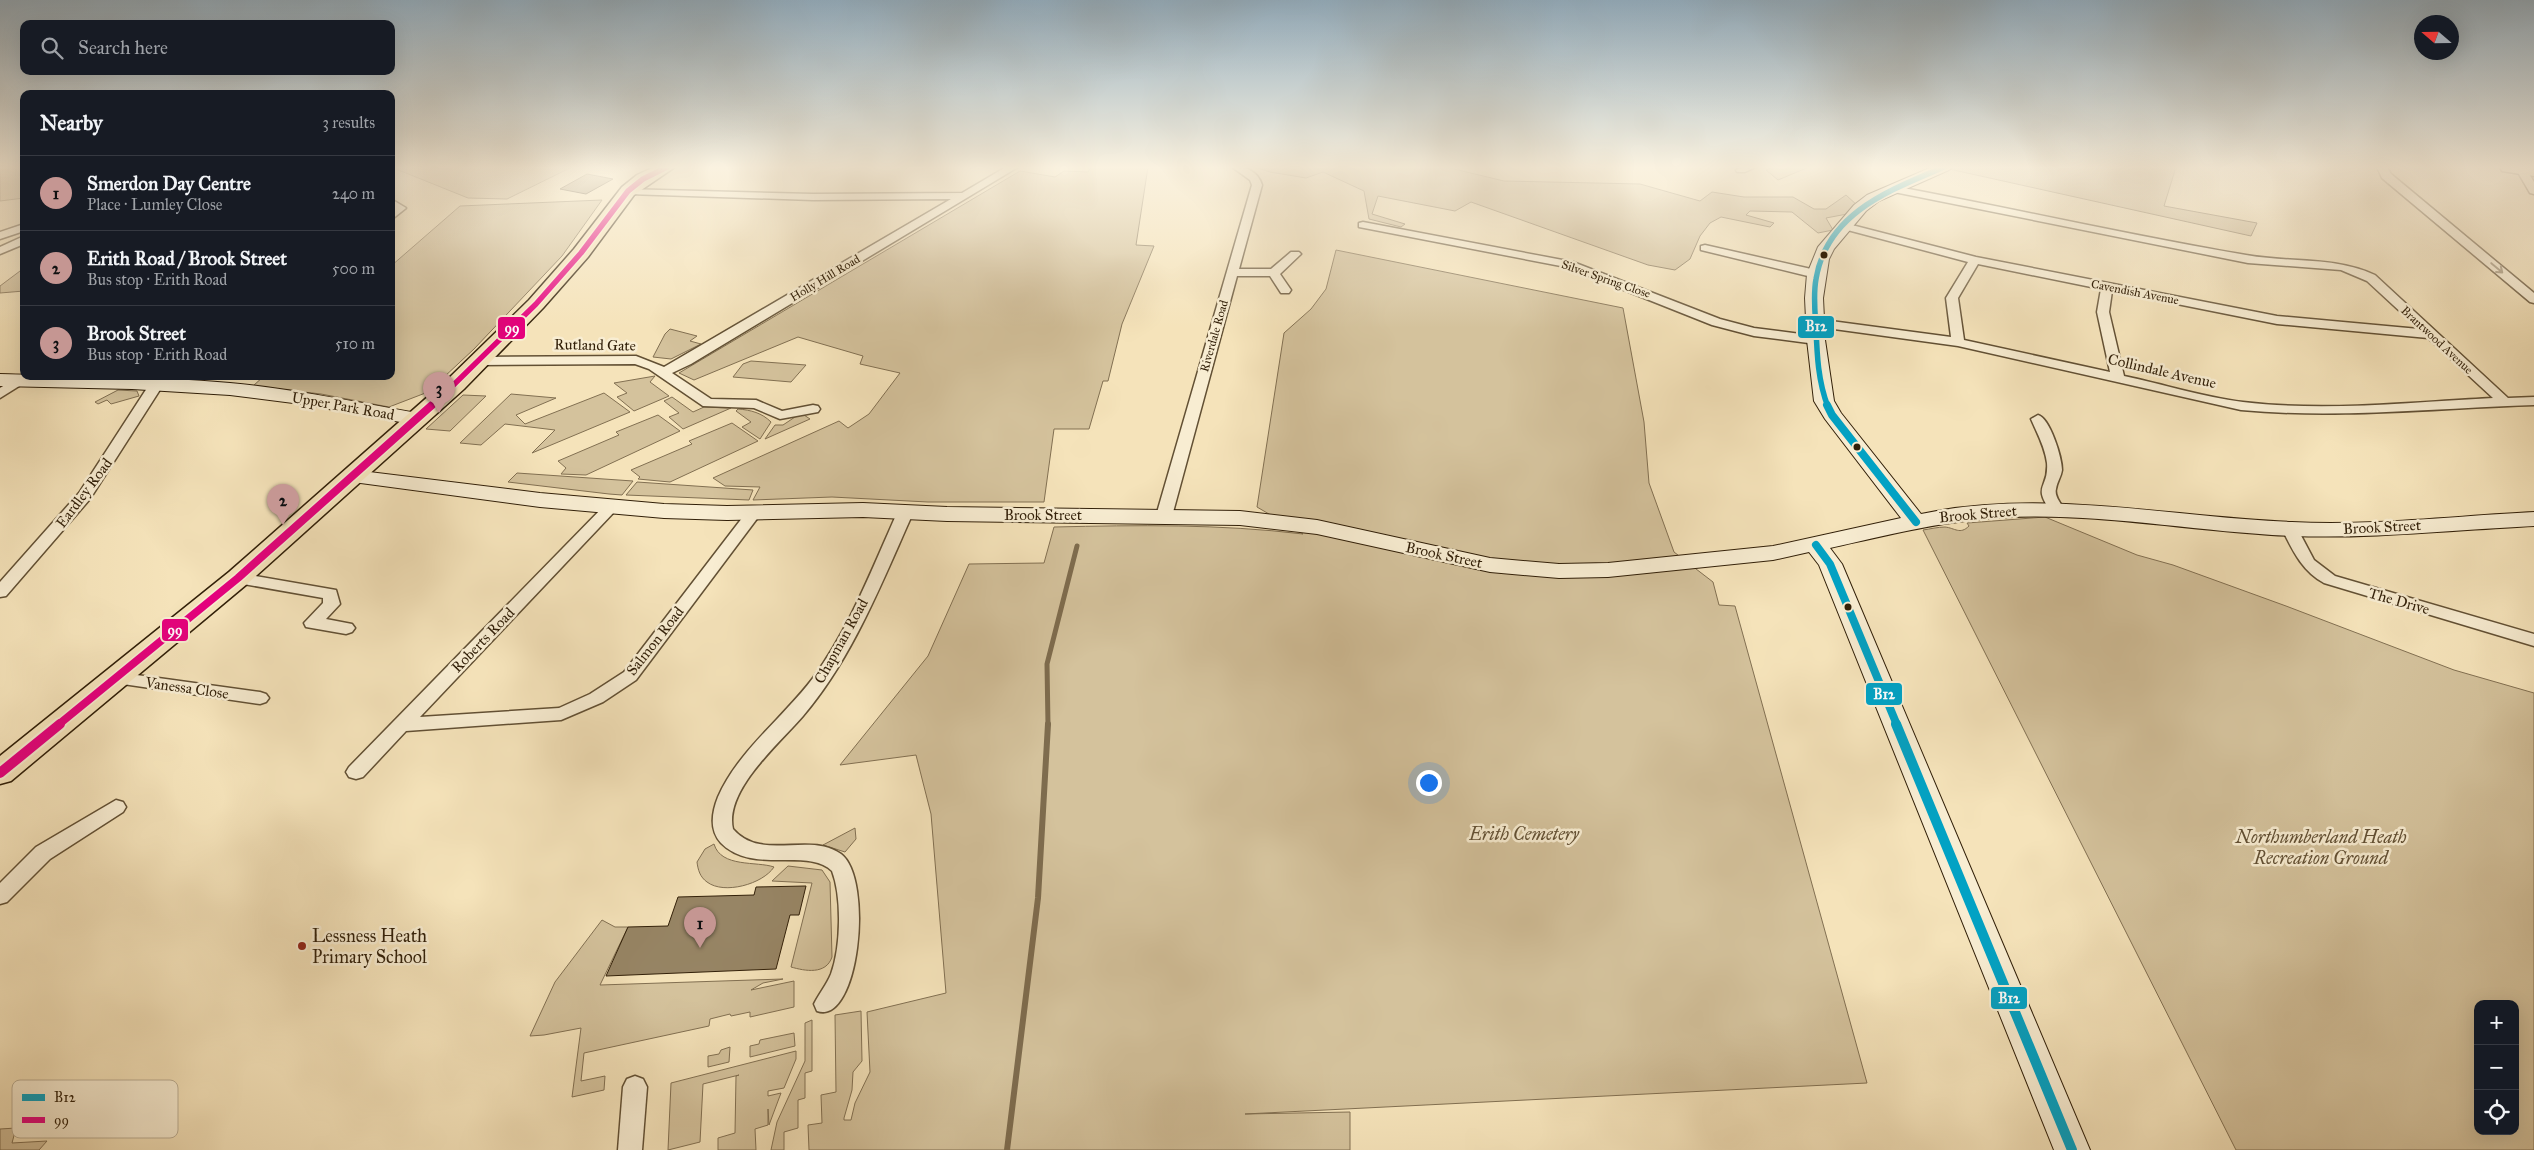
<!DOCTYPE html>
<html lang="en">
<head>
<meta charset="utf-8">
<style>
	body { margin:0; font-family:"IM FELL Great Primer",serif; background:#242831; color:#f1f3f6 }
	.controls { position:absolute; right:15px; bottom:15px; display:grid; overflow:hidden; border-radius:10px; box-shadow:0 5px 20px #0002 }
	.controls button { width:45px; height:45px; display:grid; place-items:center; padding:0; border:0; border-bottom:1px solid #363941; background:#171b24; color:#f1f3f6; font:25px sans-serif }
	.compass { position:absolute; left:2414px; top:15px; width:45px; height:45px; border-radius:50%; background:#171b24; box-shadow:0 5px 20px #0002; rotate:290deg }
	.you { position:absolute; left:1428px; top:782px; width:18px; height:18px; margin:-12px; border:4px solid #fff; border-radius:50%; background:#1a73e8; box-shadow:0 0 0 8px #1a73e833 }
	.badge { display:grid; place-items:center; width:32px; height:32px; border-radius:50%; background:#c59692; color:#111; font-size:16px; font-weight:700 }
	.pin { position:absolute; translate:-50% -41px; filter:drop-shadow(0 1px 2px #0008) }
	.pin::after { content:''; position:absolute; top:26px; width:18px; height:15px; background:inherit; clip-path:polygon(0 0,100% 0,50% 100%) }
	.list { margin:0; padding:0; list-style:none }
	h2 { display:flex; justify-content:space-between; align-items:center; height:65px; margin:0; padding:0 20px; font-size:21px }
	h2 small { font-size:16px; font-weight:400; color:#9ea1a6 }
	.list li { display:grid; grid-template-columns:32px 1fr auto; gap:15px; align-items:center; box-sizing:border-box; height:75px; padding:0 20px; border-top:1px solid #363941 }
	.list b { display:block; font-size:19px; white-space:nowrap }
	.list p { margin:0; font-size:16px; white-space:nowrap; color:#9ea1a6 }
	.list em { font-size:16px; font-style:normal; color:#9ea1a6 }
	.icon { flex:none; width:28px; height:28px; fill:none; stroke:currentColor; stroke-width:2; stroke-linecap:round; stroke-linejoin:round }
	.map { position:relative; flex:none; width:2534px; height:1150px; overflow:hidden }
	.search { position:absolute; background:#171b24; box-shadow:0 5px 20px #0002; left:20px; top:20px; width:375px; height:55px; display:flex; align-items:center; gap:12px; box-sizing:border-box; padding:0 18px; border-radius:10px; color:#9ea1a6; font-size:19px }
	.panel { position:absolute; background:#171b24; box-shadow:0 5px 20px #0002; left:20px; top:90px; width:375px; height:290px; border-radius:10px }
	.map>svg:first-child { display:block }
	.green { fill:#d4c29c; stroke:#827052; fill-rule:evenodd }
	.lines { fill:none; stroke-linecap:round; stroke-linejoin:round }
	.stream-far1 { stroke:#7e6c4e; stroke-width:5 }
	.stream { stroke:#7e6c4e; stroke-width:6 }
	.building { fill:#978565; stroke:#311f08 }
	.street-casing { stroke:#625034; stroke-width:3 }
	.secondary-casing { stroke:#311f08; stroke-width:2 }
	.primary-casing { stroke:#311f08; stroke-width:3 }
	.street { fill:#f8edd2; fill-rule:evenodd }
	.secondary { fill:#f8edd2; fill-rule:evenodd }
	.primary { fill:#f5e3ba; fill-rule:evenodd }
	.bus-1-far2-casing { stroke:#f8edd2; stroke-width:8 }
	.bus-1-far1-casing { stroke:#f8edd2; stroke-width:11 }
	.bus-1-casing { stroke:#f8edd2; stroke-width:14 }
	.bus-2-far2-casing { stroke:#f8edd2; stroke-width:8 }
	.bus-2-far1-casing { stroke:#f8edd2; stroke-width:11 }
	.bus-2-casing { stroke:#f8edd2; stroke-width:14 }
	.bus-1-far2 { stroke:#02a2c4; stroke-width:5.5 }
	.bus-1-far1 { stroke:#02a2c4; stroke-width:8 }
	.bus-1 { stroke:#02a2c4; stroke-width:10 }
	.bus-2-far2 { stroke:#e5007d; stroke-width:5.5 }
	.bus-2-far1 { stroke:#e5007d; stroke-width:8 }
	.bus-2 { stroke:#e5007d; stroke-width:10 }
	.oneway { stroke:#9e9077 }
	.bus-dot { fill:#311f08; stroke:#f8edd2; stroke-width:2 }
	.poi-dot { fill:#8f2418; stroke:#f8edd2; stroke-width:2 }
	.labels { text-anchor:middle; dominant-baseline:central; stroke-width:5; stroke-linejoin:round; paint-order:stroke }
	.far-street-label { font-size:12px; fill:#311f08; stroke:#f8edd2 }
	.street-label { font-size:15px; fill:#311f08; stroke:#f8edd2 }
	.near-park-label { font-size:18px; font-style:italic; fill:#625034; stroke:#f8edd2 }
	.near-poi-label { font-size:18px; fill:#311f08; stroke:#f8edd2; text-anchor:start }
	.key { fill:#f8edd2; stroke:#bcaf95; stroke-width:1 }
	.key-label { font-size:14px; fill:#311f08 }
	.line-badge { stroke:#f8edd2; stroke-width:2 }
	.badge-label { font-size:14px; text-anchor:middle; font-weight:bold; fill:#fff }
</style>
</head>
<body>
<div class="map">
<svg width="2534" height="1150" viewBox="0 0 2534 1150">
	<rect width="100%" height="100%" fill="#f5e3ba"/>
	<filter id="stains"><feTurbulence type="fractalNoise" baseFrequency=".004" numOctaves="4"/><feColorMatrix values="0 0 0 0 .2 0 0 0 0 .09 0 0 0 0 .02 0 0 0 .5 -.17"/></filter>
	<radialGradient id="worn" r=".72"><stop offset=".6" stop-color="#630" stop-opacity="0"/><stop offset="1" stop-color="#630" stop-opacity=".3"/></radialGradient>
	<g class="green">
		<polygon points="0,167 24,167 24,198 0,201"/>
		<polygon points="391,167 572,167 507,199 468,198"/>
		<polygon points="1091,167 1148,167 1136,245 1154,246 1122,324 1108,381 1103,381 1089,429 1054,429 1044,502 928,502 832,497 753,500 760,487 725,486 713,478 839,421 848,428 869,414 900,373 860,364 863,356 798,337 694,380 679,373 1020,171 1055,177 1064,171 1088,172"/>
		<polygon points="1255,167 1446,167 1504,181 1640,184 1700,201 1712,192 1744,197 1793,197 1814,209 1826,209 1846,195 1858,206 1847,214 1826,218 1833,230 1818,233 1792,212 1750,211 1746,215 1774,223 1770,227 1721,217 1710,223 1700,236 1690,259 1675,270 1648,265 1471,202 1455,211 1378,196 1372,214 1405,224 1401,227 1369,219 1364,191 1323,172 1306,178 1270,172"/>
		<polygon points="1773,167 1809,167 1778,180 1766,170"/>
		<polygon points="1940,167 2176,167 2164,206 2257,223 2251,236"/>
		<polygon points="602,200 562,256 474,349 428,392 389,407 321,394 253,386 264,376 391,376 391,266 460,206"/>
		<path d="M1336,250L1623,308L1644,422L1649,483L1674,552L1713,582L1719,605L1735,606L1867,1083L1245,1114L1350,1112V1150H809L808,1125L822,1123L821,1095L836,1092L835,1015L861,1011L862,1061L853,1072L852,1090L844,1118V1120H851L855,1103L870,1072L867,1012L946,993L931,814L916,755L840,765L928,656L969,564L1044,563L1054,527C1138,525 1220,524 1303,534L1257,507L1284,333L1311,309L1326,289Z"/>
		<polygon points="24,268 24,291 0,293 0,286"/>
		<polygon points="670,329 697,336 690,341 701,344 671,359 653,357 665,334"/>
		<polygon points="751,361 806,365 791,382 733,377 743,364"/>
		<polygon points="655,376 650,382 669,396 634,411 617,397 627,393 614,383"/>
		<polygon points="118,390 137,391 139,396 111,404 107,400 98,404 95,402"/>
		<polygon points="604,393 630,412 532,453 555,430 505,424 481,445 460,443 511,394 556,398 516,415 525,424"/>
		<polygon points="463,395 486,396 450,431 426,429"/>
		<polygon points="672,397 693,412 704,407 731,408 683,429 669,417 679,413 664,401"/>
		<path d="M738,409C751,410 762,413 771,422L760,439L742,427L751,422L736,411Z"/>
		<polygon points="801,413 810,419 765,439 775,425 783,425"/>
		<polygon points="658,415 680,431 586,475 561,474 566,468 558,461 619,435 616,432"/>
		<polygon points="732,423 758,441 670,482 638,479 640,477 631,470 692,444 689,441"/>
		<polygon points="517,473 633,481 622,495 609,494 508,482"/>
		<polygon points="637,482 753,490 749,500 626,495"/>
		<path d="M2045,517L2137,555L2173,565L2286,606L2454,670L2534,693V1150H2236L1923,530C1930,529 1938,527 1945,527C1955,528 1960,535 1969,526L1967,523ZM2478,1004H2515V1131H2478Z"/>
		<polygon points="855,828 856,839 845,852 823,845"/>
		<path d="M714,844C721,868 757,861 774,867C763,884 724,895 707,882C700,877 698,870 697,862L705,849Z"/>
		<path d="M788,866L822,870L830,882L832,957C826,975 805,971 791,967L812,883L772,881Z"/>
		<polygon points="602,920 615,927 628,927 600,985 783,979 763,983 751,990 794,981 794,1007 750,1017 750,1012 731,1016 730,1014 710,1019 709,1026 584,1053 581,1081 605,1076 604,1090 572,1097 581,1028 544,1035 530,1036 555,982"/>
		<polygon points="812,1020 812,1071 805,1073 805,1098 798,1100 798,1128 784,1132 784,1150 771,1150 777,1122 805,1061 805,1023"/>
		<polygon points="794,1033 795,1046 750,1057 750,1046 759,1044 760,1040"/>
		<polygon points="730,1047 729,1062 708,1067 708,1056 719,1054 721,1050"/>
		<polygon points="796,1051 796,1059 784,1088 768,1091 768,1096 781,1093 769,1125 768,1109 768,1125 755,1129 756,1150 718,1150 718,1138 735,1133 736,1076 739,1075 703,1084 700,1142 668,1150 671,1083"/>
		<polygon points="16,1128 12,1143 47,1141 39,1150 0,1150 0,1129"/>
	</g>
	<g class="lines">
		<polyline class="stream-far1" points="1048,725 1047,664 1077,546"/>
		<polyline class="stream" points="1007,1150 1038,898 1048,724"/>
	</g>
	<g class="building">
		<polygon points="587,174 613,179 586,194 560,189"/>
		<polygon points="806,886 799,915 790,915 776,969 606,976 628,927 668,926 678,897 754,895 756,887"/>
	</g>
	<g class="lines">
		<defs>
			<g id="street">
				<polygon points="1006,167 1018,167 691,364 672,373 711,399 756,400 782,411 813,405 818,406 820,409 818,412 780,419 754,408 703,406 649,369 635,364 480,365 473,361 480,357 636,356 664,367 951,199 813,200 628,194 624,193 624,189 813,194 962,193"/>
				<path d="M1232,167C1245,166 1258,171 1262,185L1239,269H1271L1291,252H1299L1301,254L1280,274L1291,290L1289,293H1281L1270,276H1237L1172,516L1164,521L1156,516L1252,185L1250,180Z"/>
				<polygon points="1741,167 1756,167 1745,172 1737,172 1736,170"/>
				<polygon points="2377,167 2387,167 2391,174 2534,293 2534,303 2530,302 2382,178"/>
				<polygon points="2517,167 2526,169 2534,182 2534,194 2530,193 2516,169"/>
				<path d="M1893,186C2011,208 2128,235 2246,255C2290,263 2334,256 2375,275L2508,398L2534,397V405C2436,408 2339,419 2241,410L1958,346L1812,326L1810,323L1812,320L1816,319L1951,337L1946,298L1968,262L1840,228V224L1844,223L1976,257L2277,316L2419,329L2367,281L2341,270L2248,263L1889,191L1888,189ZM1978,264L2101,289L2097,312L2110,372L1964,340L1958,298ZM2112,291L2277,324L2428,338L2493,398C2410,402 2326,412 2243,402C2203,397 2163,384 2124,376L2109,312Z"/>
				<polygon points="391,199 406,208 391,220 391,211 394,208 391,207"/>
				<polygon points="1363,222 1573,262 1720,319 1754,328 1816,336 1822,340 1816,344 1754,336 1712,325 1566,267 1359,227 1359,223"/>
				<polygon points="24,224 24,231 0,239 0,232"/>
				<polygon points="24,236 24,244 0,254 0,247"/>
				<polygon points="1705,245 1820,271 1822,274 1816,278 1701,250 1701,246"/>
				<polygon points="19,376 26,380 24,383 0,398 0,388"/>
				<polygon points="156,381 163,385 90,499 6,596 0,597 0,582 79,493 149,385"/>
				<path d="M2038,415C2050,418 2062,458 2062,470C2061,477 2057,482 2056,489C2054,496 2061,504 2065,510L2057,515L2052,513C2031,484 2049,490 2047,463C2045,447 2037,433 2031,419Z"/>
				<polygon points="611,502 619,507 616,510 420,717 559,708 590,694 624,672 749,509 759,509 762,512 636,680 603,702 561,720 406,731 363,777 356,779 349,777 346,772 349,767 606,504"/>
				<path d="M905,508L913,513C881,584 853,657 803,716C780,743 724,790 733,829C761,862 810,831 841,854C874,879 859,1026 817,1011L814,1004C819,994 827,984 831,974C841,947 842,897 832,871C808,847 752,875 721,843C709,830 712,812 718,797C738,751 783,718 813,678C849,629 872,569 897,513Z"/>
				<path d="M2290,524L2296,526L2314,560L2335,576L2534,634V646L2324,583C2302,571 2293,551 2282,529Z"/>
				<polygon points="238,573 336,590 340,604 326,619 352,624 355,628 352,632 346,634 306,627 304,623 323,603 323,598 232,582 230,578 232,574"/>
				<polygon points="115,672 260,692 266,694 269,698 266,702 260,704 109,682 106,678 109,674"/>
				<polygon points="116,800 123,802 126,807 123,812 50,859 7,902 0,904 0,883 36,847"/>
				<polygon points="635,1076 643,1079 647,1087 642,1150 618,1150 623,1087 627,1079"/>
			</g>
			<g id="secondary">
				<path d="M1932,167H1952L1949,170L1879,201L1866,211L1834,249L1829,259L1823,298L1825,340L1834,401L1841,413L1921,514C2043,488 2169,517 2292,522C2372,526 2454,516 2534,512V526C2454,530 2372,539 2292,536C2193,532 2093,511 1994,518C1938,522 1884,536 1830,548L1842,564L2090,1150H2054L1819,565L1809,552L1773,560L1608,577L1559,578L1490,572L1317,534L1240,525L947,521L863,517L727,520L664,518L540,507L353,482L345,481L342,476L345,471L353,470L540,493L664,504L727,506L863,503L947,507L1240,511L1317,520L1490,558L1559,564L1608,563L1773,546L1901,518L1825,419L1814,401L1807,340L1805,298L1807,274L1818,247L1854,205L1867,195Z"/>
				<path d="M0,374C74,376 154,376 230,383C293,389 355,402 417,413L424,415L427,419L424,423L417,425L301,404L230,395L132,389L0,386Z"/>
			</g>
			<g id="primary">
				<polygon points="654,167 675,167 634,195 588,257 543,308 464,389 247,584 11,781 0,784 0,756 229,572 448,379 529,300 574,249 622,187 637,175"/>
				<polygon points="2500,167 2534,167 2534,176 2502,171"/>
			</g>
		</defs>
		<use href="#street" class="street-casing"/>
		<use href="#secondary" class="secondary-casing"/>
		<use href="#primary" class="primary-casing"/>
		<use href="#street" class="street"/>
		<use href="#secondary" class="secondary"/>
		<use href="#primary" class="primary"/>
		<defs>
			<path id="bus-1-far2" d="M1828,407C1818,381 1817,355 1816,328C1815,312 1813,295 1816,279C1827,212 1891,190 1944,167"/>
			<g id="bus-1-far1">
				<polyline points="1827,405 1832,415 1916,522"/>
				<polyline points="1816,545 1830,564 1897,725"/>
			</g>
			<polyline id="bus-1" points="1896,724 2072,1150"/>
			<polyline id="bus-2-far2" points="431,407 536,304 581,253 628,191 643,179 667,167"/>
			<polyline id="bus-2-far1" points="58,725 238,578 432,405"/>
			<polyline id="bus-2" points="0,773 60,724"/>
		</defs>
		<use href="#bus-1-far2" class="bus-1-far2-casing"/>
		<use href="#bus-1-far1" class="bus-1-far1-casing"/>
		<use href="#bus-1" class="bus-1-casing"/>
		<use href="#bus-2-far2" class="bus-2-far2-casing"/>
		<use href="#bus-2-far1" class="bus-2-far1-casing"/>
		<use href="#bus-2" class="bus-2-casing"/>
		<use href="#bus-1-far2" class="bus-1-far2"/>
		<use href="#bus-1-far1" class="bus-1-far1"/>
		<use href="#bus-1" class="bus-1"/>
		<use href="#bus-2-far2" class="bus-2-far2"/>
		<use href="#bus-2-far1" class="bus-2-far1"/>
		<use href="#bus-2" class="bus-2"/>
	</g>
	<defs><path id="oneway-shaft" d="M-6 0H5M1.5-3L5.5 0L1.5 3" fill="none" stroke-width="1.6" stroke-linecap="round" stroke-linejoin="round" transform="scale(1.25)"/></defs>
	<use class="oneway" href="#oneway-shaft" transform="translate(2497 268) rotate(40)"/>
	<linearGradient id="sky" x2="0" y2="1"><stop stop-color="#92acbd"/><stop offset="0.51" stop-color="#faf2e0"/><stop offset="1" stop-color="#faf2e0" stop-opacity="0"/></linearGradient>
	<rect width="2534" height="328" fill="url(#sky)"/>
	<g class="bus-dot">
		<circle cx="1824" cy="255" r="4.5"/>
		<circle cx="1857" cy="447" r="4.5"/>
		<circle cx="1848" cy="607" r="4.5"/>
	</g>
	<circle class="poi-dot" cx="302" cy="946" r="5"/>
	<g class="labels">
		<g class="far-street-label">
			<text transform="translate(825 278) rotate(-31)">Holly Hill Road</text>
			<text transform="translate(1606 279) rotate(19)">Silver Spring Close</text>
			<text transform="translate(2135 292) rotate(11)">Cavendish Avenue</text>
			<text transform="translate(1214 336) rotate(-74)">Riverdale Road</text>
			<text transform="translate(2437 340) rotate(43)">Brantwood Avenue</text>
		</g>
		<g class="street-label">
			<text transform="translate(595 345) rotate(1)">Rutland Gate</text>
			<text transform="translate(2162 371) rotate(13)">Collindale Avenue</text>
			<text transform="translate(343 406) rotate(10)">Upper Park Road</text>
			<text transform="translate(84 493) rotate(-53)">Eardley Road</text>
			<text transform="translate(1978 514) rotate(-5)">Brook Street</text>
			<text x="1043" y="515">Brook Street</text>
			<text transform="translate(2382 527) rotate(-3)">Brook Street</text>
			<text transform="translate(1444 555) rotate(12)">Brook Street</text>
			<text transform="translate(2399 601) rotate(16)">The Drive</text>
			<text transform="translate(483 640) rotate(-46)">Roberts Road</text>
			<text transform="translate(655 641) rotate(-52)">Salmon Road</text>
			<text transform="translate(841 641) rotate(-61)">Chapman Road</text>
			<text transform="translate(187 688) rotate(8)">Vanessa Close</text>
		</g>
		<g class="near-park-label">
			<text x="1524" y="834">Erith Cemetery</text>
			<text x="2321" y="837">Northumberland Heath<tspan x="2321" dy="21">Recreation Ground</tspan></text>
		</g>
		<g class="near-poi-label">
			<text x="312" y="936">Lessness Heath<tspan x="312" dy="21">Primary School</tspan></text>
		</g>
	</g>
	<rect x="12" y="1080" width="166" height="58" rx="8" class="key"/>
	<rect x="22" y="1094" width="23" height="7" fill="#02a2c4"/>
	<rect x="22" y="1117" width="23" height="6" fill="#e5007d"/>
	<g class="key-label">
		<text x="54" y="1102">B12</text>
		<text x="54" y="1125">99</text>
	</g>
	<g class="line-badge">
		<rect x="1797" y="315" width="38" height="24" rx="5" fill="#02a2c4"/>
		<rect x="497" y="316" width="29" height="24" rx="5" fill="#e5007d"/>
		<rect x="161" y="618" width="28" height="24" rx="5" fill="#e5007d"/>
		<rect x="1865" y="682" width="38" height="24" rx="5" fill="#02a2c4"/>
		<rect x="1990" y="986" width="38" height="24" rx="5" fill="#02a2c4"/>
	</g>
	<g class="badge-label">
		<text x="1816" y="331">B12</text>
		<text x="512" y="333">99</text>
		<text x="175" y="635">99</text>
		<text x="1884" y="699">B12</text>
		<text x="2009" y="1003">B12</text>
	</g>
	<rect width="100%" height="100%" filter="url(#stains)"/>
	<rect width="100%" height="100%" fill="url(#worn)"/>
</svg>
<div class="controls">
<button>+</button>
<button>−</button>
<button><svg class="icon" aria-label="locate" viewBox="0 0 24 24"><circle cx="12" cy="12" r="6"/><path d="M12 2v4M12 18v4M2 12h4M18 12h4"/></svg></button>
</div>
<svg class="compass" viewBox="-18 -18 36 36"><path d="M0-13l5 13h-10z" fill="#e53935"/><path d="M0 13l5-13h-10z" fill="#9ea1a6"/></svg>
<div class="you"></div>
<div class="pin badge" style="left:700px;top:948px">1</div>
<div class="pin badge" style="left:283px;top:525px">2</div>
<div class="pin badge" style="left:439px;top:413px">3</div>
<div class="search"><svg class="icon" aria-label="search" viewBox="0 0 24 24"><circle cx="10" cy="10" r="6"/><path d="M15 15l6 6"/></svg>Search here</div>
<section class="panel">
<h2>Nearby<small>3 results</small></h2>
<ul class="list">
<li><span class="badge">1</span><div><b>Smerdon Day Centre</b><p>Place · Lumley Close</p></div><em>240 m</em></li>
<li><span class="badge">2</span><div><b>Erith Road / Brook Street</b><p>Bus stop · Erith Road</p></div><em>500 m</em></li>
<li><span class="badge">3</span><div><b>Brook Street</b><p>Bus stop · Erith Road</p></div><em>510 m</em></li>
</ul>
</section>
</div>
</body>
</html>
